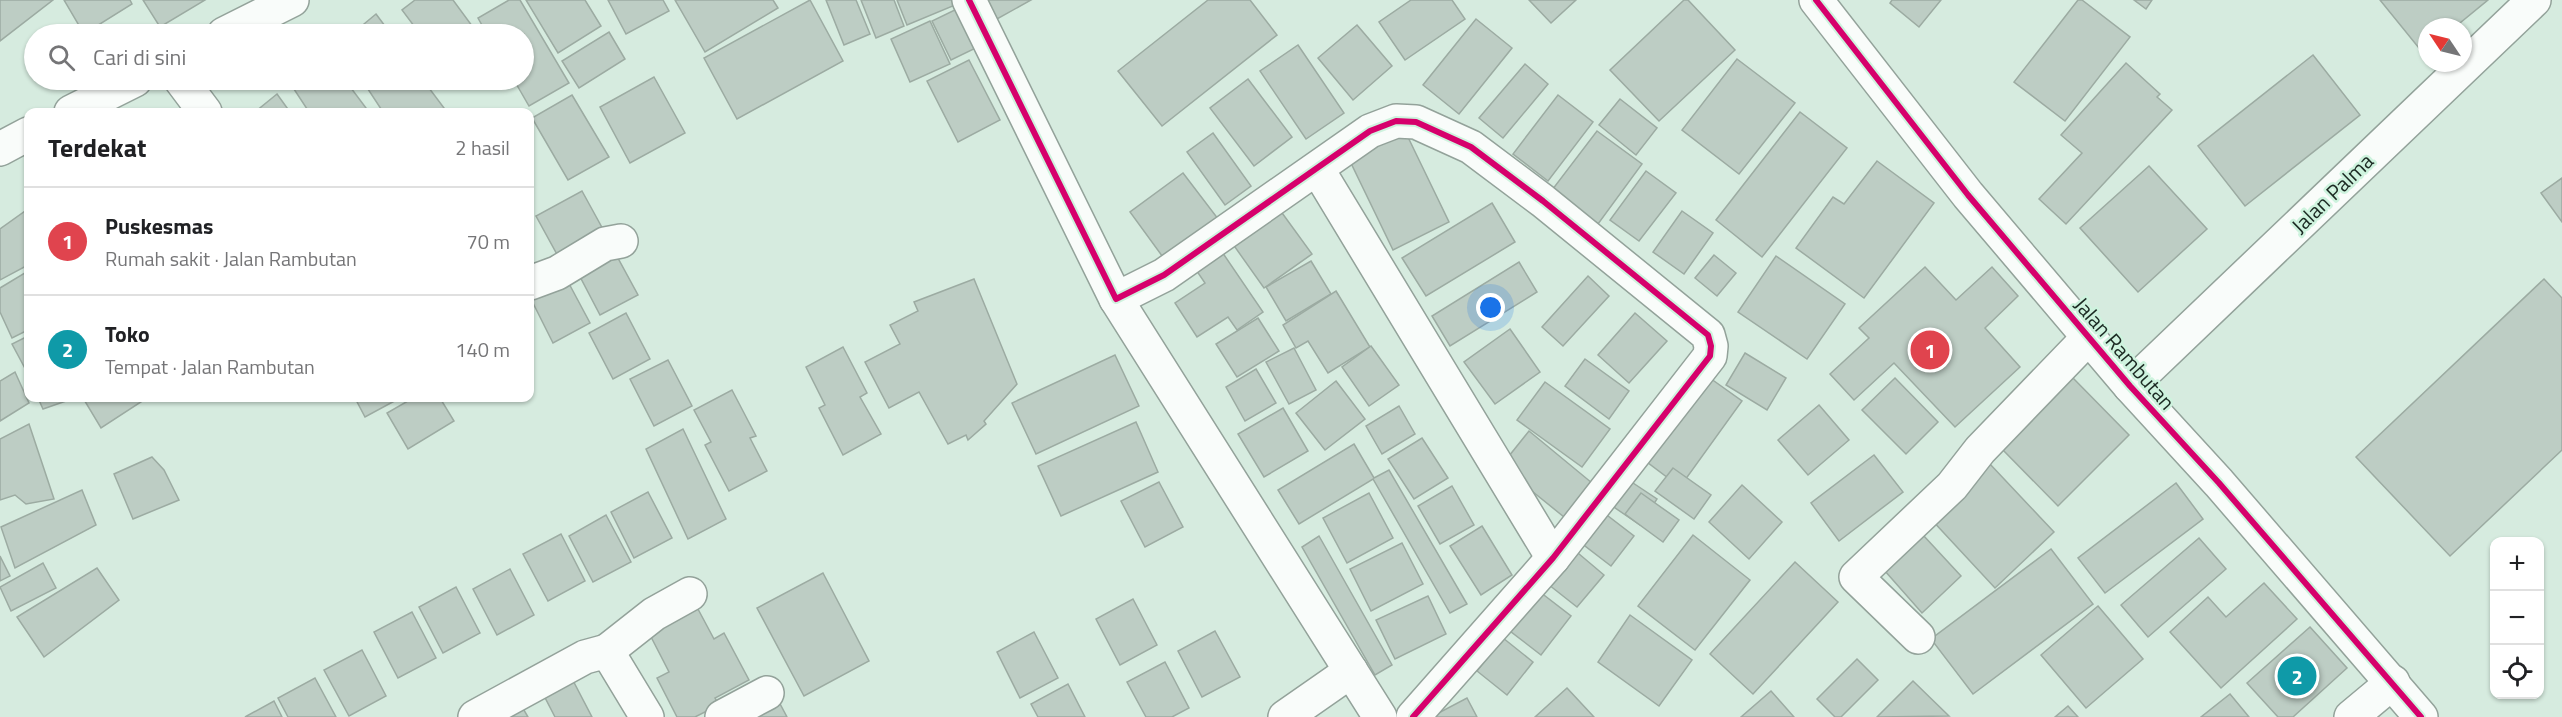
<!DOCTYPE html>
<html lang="id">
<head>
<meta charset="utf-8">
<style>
	body { margin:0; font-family:"Titillium Web",sans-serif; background:#f6f6f6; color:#202124 }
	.controls { position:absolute; right:18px; bottom:18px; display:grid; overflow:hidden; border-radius:12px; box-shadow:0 2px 4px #0004 }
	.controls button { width:54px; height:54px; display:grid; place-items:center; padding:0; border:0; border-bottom:2px solid #e0e0e0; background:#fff; color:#202124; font:30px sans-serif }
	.compass { position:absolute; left:2418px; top:18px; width:54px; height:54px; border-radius:50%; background:#fff; box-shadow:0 2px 4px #0004; rotate:305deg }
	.you { position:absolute; left:1491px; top:308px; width:21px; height:21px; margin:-15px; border:4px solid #fff; border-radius:50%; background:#1a73e8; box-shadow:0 0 0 9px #1a73e833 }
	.badge { display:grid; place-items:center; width:39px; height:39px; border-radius:50%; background:#5c6d64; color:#fff; font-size:20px; font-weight:700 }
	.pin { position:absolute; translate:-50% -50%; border:3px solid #fff; box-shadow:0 2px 6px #0006 }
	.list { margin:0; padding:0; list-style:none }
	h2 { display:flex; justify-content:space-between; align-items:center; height:78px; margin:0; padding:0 24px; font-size:26px }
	h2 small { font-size:20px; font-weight:400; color:#757577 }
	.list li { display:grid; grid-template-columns:39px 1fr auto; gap:18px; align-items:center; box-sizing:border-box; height:108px; padding:0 24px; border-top:2px solid #e0e0e0 }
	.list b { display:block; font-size:22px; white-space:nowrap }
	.list p { margin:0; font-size:20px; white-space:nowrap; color:#757577 }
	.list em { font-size:20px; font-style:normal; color:#757577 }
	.icon { flex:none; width:33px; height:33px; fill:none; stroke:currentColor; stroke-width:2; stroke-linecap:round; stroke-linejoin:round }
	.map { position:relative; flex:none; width:2562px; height:717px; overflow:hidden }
	.search { position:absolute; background:#fff; box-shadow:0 2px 4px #0004; left:24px; top:24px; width:510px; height:66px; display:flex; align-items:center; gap:15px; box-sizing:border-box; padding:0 21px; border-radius:33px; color:#757577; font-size:22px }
	.panel { position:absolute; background:#fff; box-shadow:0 2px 4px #0004; left:24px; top:108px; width:510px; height:294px; border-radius:12px }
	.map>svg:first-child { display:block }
	.building { fill:#bdcdc4; stroke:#9caba2; stroke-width:1.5 }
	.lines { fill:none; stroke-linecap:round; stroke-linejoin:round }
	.minor-casing { stroke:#93a29a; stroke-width:36 }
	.tertiary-casing { stroke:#93a29a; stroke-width:36 }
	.minor { stroke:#f9fcfa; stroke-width:33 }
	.tertiary { stroke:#f9fcfa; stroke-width:33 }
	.cycleway-casing { stroke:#cef3de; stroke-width:10 }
	.cycleway { stroke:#d6006c; stroke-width:6 }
	.labels { text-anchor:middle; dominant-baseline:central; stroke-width:5; stroke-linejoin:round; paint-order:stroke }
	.street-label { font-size:21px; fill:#1b2922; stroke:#cef3de }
</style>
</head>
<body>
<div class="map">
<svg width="2562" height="717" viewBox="0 0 2562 717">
	<rect width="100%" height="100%" fill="#d6ebdf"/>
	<g class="building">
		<polygon points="0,0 53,0 0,41"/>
		<polygon points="64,0 130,0 132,4 84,34"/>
		<polygon points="143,0 205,0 160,27"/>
		<polygon points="415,0 453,0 478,34 420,34 402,10"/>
		<polygon points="509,0 520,0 569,83 529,106 514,80 524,80 524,34 487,34 478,18"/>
		<polygon points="526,0 585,0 601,26 558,53"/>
		<polygon points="608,0 663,0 669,11 626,34"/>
		<polygon points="675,0 773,0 778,8 705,52"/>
		<polygon points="810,0 843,61 737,119 704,58"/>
		<polygon points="826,0 856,0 870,34 844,45"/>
		<polygon points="861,0 894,0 904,26 876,38"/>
		<polygon points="897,0 958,0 960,3 907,25"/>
		<polygon points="987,0 1031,0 997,19"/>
		<polygon points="1208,0 1250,0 1277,35 1162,126 1118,71"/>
		<polygon points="1411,0 1452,0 1465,19 1405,60 1379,22"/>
		<polygon points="1529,0 1576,0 1551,23"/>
		<polygon points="1684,0 1688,0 1735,50 1659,121 1610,70"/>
		<polygon points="1892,0 1941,0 1919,27 1890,3"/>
		<polygon points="2078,0 2082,0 2130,37 2065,121 2014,82"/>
		<polygon points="2134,0 2152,0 2146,9"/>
		<polygon points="2380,0 2488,0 2455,27 2427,27 2427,50 2423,53"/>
		<polygon points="963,6 982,45 951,60 932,21"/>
		<polygon points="376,14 391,34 352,34"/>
		<polygon points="1476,19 1512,48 1459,114 1423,85"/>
		<polygon points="930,21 950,64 910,82 891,39"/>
		<polygon points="1357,25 1392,66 1353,100 1318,58"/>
		<polygon points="609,32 625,59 579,88 562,61"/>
		<polygon points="1298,45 1344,113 1306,139 1260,71"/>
		<polygon points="2313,55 2360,115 2245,206 2198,146"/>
		<polygon points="1737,59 1795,103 1739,174 1682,130"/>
		<polygon points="969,60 1000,120 958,142 927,81"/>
		<polygon points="2126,63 2160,94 2157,97 2172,110 2066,224 2039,199 2082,153 2061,135"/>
		<polygon points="1525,64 1548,84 1503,138 1479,118"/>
		<polygon points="654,77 685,133 630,163 600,107"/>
		<polygon points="1248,79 1292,137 1254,166 1210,108"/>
		<polygon points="288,80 345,80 369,112 309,112"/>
		<polygon points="362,80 423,80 447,112 383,112"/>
		<polygon points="277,94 290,112 255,112"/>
		<polygon points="572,95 609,157 568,180 532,118"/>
		<polygon points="1558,95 1593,122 1548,181 1513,154"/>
		<polygon points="1620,99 1657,128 1636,155 1599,125"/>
		<polygon points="1800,112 1847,148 1762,257 1716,220"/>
		<polygon points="1405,131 1449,222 1393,250 1349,159"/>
		<polygon points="1597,131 1642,164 1598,224 1552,190"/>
		<polygon points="1213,133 1251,186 1225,205 1187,152"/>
		<polygon points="1877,161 1934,203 1864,298 1796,248 1833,197 1844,204"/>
		<polygon points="2149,166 2207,229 2138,292 2080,228"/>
		<polygon points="1646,171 1676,193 1639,241 1610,220"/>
		<polygon points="1183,173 1222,224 1168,264 1130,212"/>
		<polygon points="2562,178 2562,222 2541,193"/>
		<polygon points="582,191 605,233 559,258 536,216"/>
		<polygon points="1492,203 1515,242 1426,296 1402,258"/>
		<polygon points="1277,206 1312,254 1264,288 1230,240"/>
		<polygon points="28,209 28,265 0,280 0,229"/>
		<polygon points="1682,211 1713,233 1684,274 1653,252"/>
		<polygon points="1218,246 1263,312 1237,330 1228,317 1197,337 1175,303 1205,283 1192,264"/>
		<polygon points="613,249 638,295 600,315 576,269"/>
		<polygon points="1714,255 1736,273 1717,296 1695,278"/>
		<polygon points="1776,256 1845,304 1807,359 1738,312"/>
		<polygon points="1311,261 1331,294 1286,321 1266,287"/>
		<polygon points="1519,262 1537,292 1450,346 1432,316"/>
		<polygon points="1925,267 1956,300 1992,267 2018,296 1985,328 2020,367 1955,427 1894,363 1854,400 1830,374 1869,338 1859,328"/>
		<polygon points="28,271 28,330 12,338 0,312 0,288"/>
		<polygon points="1588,276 1609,296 1563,346 1542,327"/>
		<polygon points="566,278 590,323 553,343 530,297"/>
		<polygon points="974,279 1017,384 984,421 986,424 968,440 966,435 948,444 919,392 889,408 865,362 900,344 890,325 918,311 914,302"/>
		<polygon points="2544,279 2562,298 2562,450 2450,556 2356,457"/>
		<polygon points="1336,291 1370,347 1328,373 1308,341 1296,348 1283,325"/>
		<polygon points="626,313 650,359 613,379 589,333"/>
		<polygon points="1635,313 1667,341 1629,383 1598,355"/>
		<polygon points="1258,318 1279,351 1237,377 1216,344"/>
		<polygon points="1510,329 1540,372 1495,404 1464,362"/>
		<polygon points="28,336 28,374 12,344"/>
		<polygon points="1371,346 1399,385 1369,406 1342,367"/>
		<polygon points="843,347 867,393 860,397 881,434 843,455 819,408 825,405 806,367"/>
		<polygon points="1294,348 1316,390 1289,404 1266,362"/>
		<polygon points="1745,353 1786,378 1767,410 1726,385"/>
		<polygon points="1115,355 1139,406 1036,454 1012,403"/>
		<polygon points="1585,359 1629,391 1609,419 1565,386"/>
		<polygon points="668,360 692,406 654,426 630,379"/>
		<polygon points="1256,369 1276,403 1245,421 1226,387"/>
		<polygon points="1700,371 1742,401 1680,487 1639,456"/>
		<polygon points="15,372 29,403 0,421 0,381"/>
		<polygon points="1895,378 1938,422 1906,454 1862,410"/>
		<polygon points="2073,378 2129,435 2058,506 2001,448"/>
		<polygon points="1336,381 1365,419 1325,450 1296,413"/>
		<polygon points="1545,382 1610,429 1582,467 1517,420"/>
		<polygon points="732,390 756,436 750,438 767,471 729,491 705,445 711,442 694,410"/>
		<polygon points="38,398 65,398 66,401 43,409"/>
		<polygon points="83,398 147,398 101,428"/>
		<polygon points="355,398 400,398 365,417"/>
		<polygon points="413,398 440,398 454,421 408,449 387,413"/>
		<polygon points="1819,405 1849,440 1808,475 1778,440"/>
		<polygon points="1399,406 1415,434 1382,454 1366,426"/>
		<polygon points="1283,408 1308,451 1264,477 1238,434"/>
		<polygon points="1136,422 1158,472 1061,516 1038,466"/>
		<polygon points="29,424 54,499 26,504 15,495 0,500 0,439"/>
		<polygon points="683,429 726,519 688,539 646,449"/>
		<polygon points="1529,431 1592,483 1564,517 1501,466"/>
		<polygon points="1422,438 1448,478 1414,499 1388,459"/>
		<polygon points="1354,444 1374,478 1389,470 1467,604 1450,613 1373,479 1299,524 1278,490"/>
		<polygon points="1874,455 1903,492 1839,541 1811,503"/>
		<polygon points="152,457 164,470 179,500 133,519 114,474"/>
		<polygon points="1989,463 2054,532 1995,588 1930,518"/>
		<polygon points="1673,468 1711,495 1694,519 1655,491"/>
		<polygon points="1621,475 1657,499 1640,525 1605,501"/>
		<polygon points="1159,482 1183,527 1145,547 1121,501"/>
		<polygon points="2176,483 2203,519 2105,593 2078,558"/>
		<polygon points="1742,485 1782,522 1749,559 1709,522"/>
		<polygon points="1452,486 1474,525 1440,544 1418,506"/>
		<polygon points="82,490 96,525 15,568 1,527"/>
		<polygon points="648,492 672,538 634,558 611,512"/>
		<polygon points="1369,493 1393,538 1347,563 1323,518"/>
		<polygon points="1641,493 1679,520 1663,542 1625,514"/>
		<polygon points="1599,509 1634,536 1611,566 1576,539"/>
		<polygon points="606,515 631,562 593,582 569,536"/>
		<polygon points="1482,526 1512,575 1481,595 1450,546"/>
		<polygon points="561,534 585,581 548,601 523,554"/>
		<polygon points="1693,535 1750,580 1695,650 1638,606"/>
		<polygon points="1923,535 1961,576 1922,613 1885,571"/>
		<polygon points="1319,536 1392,665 1375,675 1302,547"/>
		<polygon points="2199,538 2226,569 2148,637 2121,605"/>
		<polygon points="1402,543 1423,584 1371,611 1350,569"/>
		<polygon points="1572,548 1604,575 1577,607 1544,581"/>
		<polygon points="2051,549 2093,604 1973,694 1931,639"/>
		<polygon points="0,556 10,576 0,581"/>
		<polygon points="1795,562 1838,602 1753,694 1710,654"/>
		<polygon points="43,563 56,588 11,611 0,587"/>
		<polygon points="97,568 119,600 44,657 17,617"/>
		<polygon points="510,569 534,615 497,635 473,589"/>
		<polygon points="823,573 869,661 804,696 757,608"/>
		<polygon points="2264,583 2297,619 2221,688 2170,632 2208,597 2226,617"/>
		<polygon points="456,587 480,633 443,653 419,607"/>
		<polygon points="1540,592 1571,616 1541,655 1510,631"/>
		<polygon points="691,596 714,639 724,633 749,680 715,698 719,705 695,717 677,717 657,678 669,672 649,633"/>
		<polygon points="1428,596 1446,634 1395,659 1376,620"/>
		<polygon points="1133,599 1157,645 1120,665 1096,619"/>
		<polygon points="2098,606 2143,659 2086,708 2041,655"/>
		<polygon points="412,612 436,658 398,678 374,632"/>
		<polygon points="1630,615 1692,660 1659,706 1598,662"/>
		<polygon points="2310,627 2347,668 2293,717 2278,717 2247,683"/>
		<polygon points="1215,631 1240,677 1202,697 1178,651"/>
		<polygon points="1034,632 1058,678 1020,698 997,652"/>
		<polygon points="1503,638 1533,662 1507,695 1477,671"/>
		<polygon points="362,650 386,696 349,716 324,670"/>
		<polygon points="1857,659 1878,680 1841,717 1835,717 1817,699"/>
		<polygon points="1165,662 1189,708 1172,717 1146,717 1127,682"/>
		<polygon points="567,669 592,717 555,717 538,684"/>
		<polygon points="315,678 336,717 288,717 278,698"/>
		<polygon points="1913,681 1949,716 1877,717"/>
		<polygon points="1068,684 1085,717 1038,717 1031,704"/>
		<polygon points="1567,688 1594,717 1535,717"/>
		<polygon points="1771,691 1794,717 1741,717"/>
		<polygon points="2230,694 2249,717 2201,717"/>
		<polygon points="1467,698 1477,717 1431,717"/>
		<polygon points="778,700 787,717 746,717"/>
		<polygon points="274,701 282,717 245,717"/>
		<polygon points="521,705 528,717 498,717"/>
		<polygon points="2068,706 2078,717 2055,717"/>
	</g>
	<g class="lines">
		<defs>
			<g id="minor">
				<polyline points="969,0 1116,299 1164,275 1370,131 1396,121 1416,122 1471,147 1543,201 1708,335 1711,346 1710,356 1553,558 1413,717"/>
				<polyline points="224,34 292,0"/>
				<polyline points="181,80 205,112"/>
				<polyline points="71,112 135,80"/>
				<polyline points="0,149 28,134"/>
				<polyline points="1318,170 1553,558"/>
				<polyline points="530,283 557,273 605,244 621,241"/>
				<polyline points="1116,299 1380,717"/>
				<polyline points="2130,386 2534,0"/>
				<polyline points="1918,637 1856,577 1952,486 1980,450 2089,337"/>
				<polyline points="607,651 654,614 690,594"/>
				<polyline points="475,717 585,657 607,651 647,717"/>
				<polyline points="722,717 767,693"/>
				<polyline points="1285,717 1351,671"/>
				<polyline points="2351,717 2393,682"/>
			</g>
			<polyline id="tertiary" points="1816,0 1968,195 2130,386 2219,483 2421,717"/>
		</defs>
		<use href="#minor" class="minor-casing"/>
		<use href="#tertiary" class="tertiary-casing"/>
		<use href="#minor" class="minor"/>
		<use href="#tertiary" class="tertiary"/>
		<defs>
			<g id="cycleway">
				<polyline points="969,0 1116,299 1164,275 1370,131 1396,121 1416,122 1471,147 1543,201 1708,335 1711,346 1710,356 1553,558 1413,717"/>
				<polyline points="1816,0 1968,195 2130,386 2219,483 2421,717"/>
			</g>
		</defs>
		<use href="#cycleway" class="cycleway-casing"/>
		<use href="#cycleway" class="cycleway"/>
	</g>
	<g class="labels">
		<g class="street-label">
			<text transform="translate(2332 193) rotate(-44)">Jalan Palma</text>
			<text transform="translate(2125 353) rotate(49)">Jalan Rambutan</text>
		</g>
	</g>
</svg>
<div class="controls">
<button>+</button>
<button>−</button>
<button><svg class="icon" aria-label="locate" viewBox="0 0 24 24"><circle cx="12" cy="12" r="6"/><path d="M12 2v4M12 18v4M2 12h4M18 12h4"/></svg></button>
</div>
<svg class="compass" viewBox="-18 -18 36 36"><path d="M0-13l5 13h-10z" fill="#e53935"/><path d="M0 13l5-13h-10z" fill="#757577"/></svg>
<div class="you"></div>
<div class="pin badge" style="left:1930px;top:350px;background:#e0444e">1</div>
<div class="pin badge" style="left:2297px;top:676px;background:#0f9aa8">2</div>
<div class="search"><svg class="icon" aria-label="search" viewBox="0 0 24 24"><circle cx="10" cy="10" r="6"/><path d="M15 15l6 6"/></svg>Cari di sini</div>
<section class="panel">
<h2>Terdekat<small>2 hasil</small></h2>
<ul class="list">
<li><span class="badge" style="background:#e0444e">1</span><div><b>Puskesmas</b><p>Rumah sakit · Jalan Rambutan</p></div><em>70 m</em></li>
<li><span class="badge" style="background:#0f9aa8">2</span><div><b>Toko</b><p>Tempat · Jalan Rambutan</p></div><em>140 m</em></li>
</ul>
</section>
</div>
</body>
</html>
